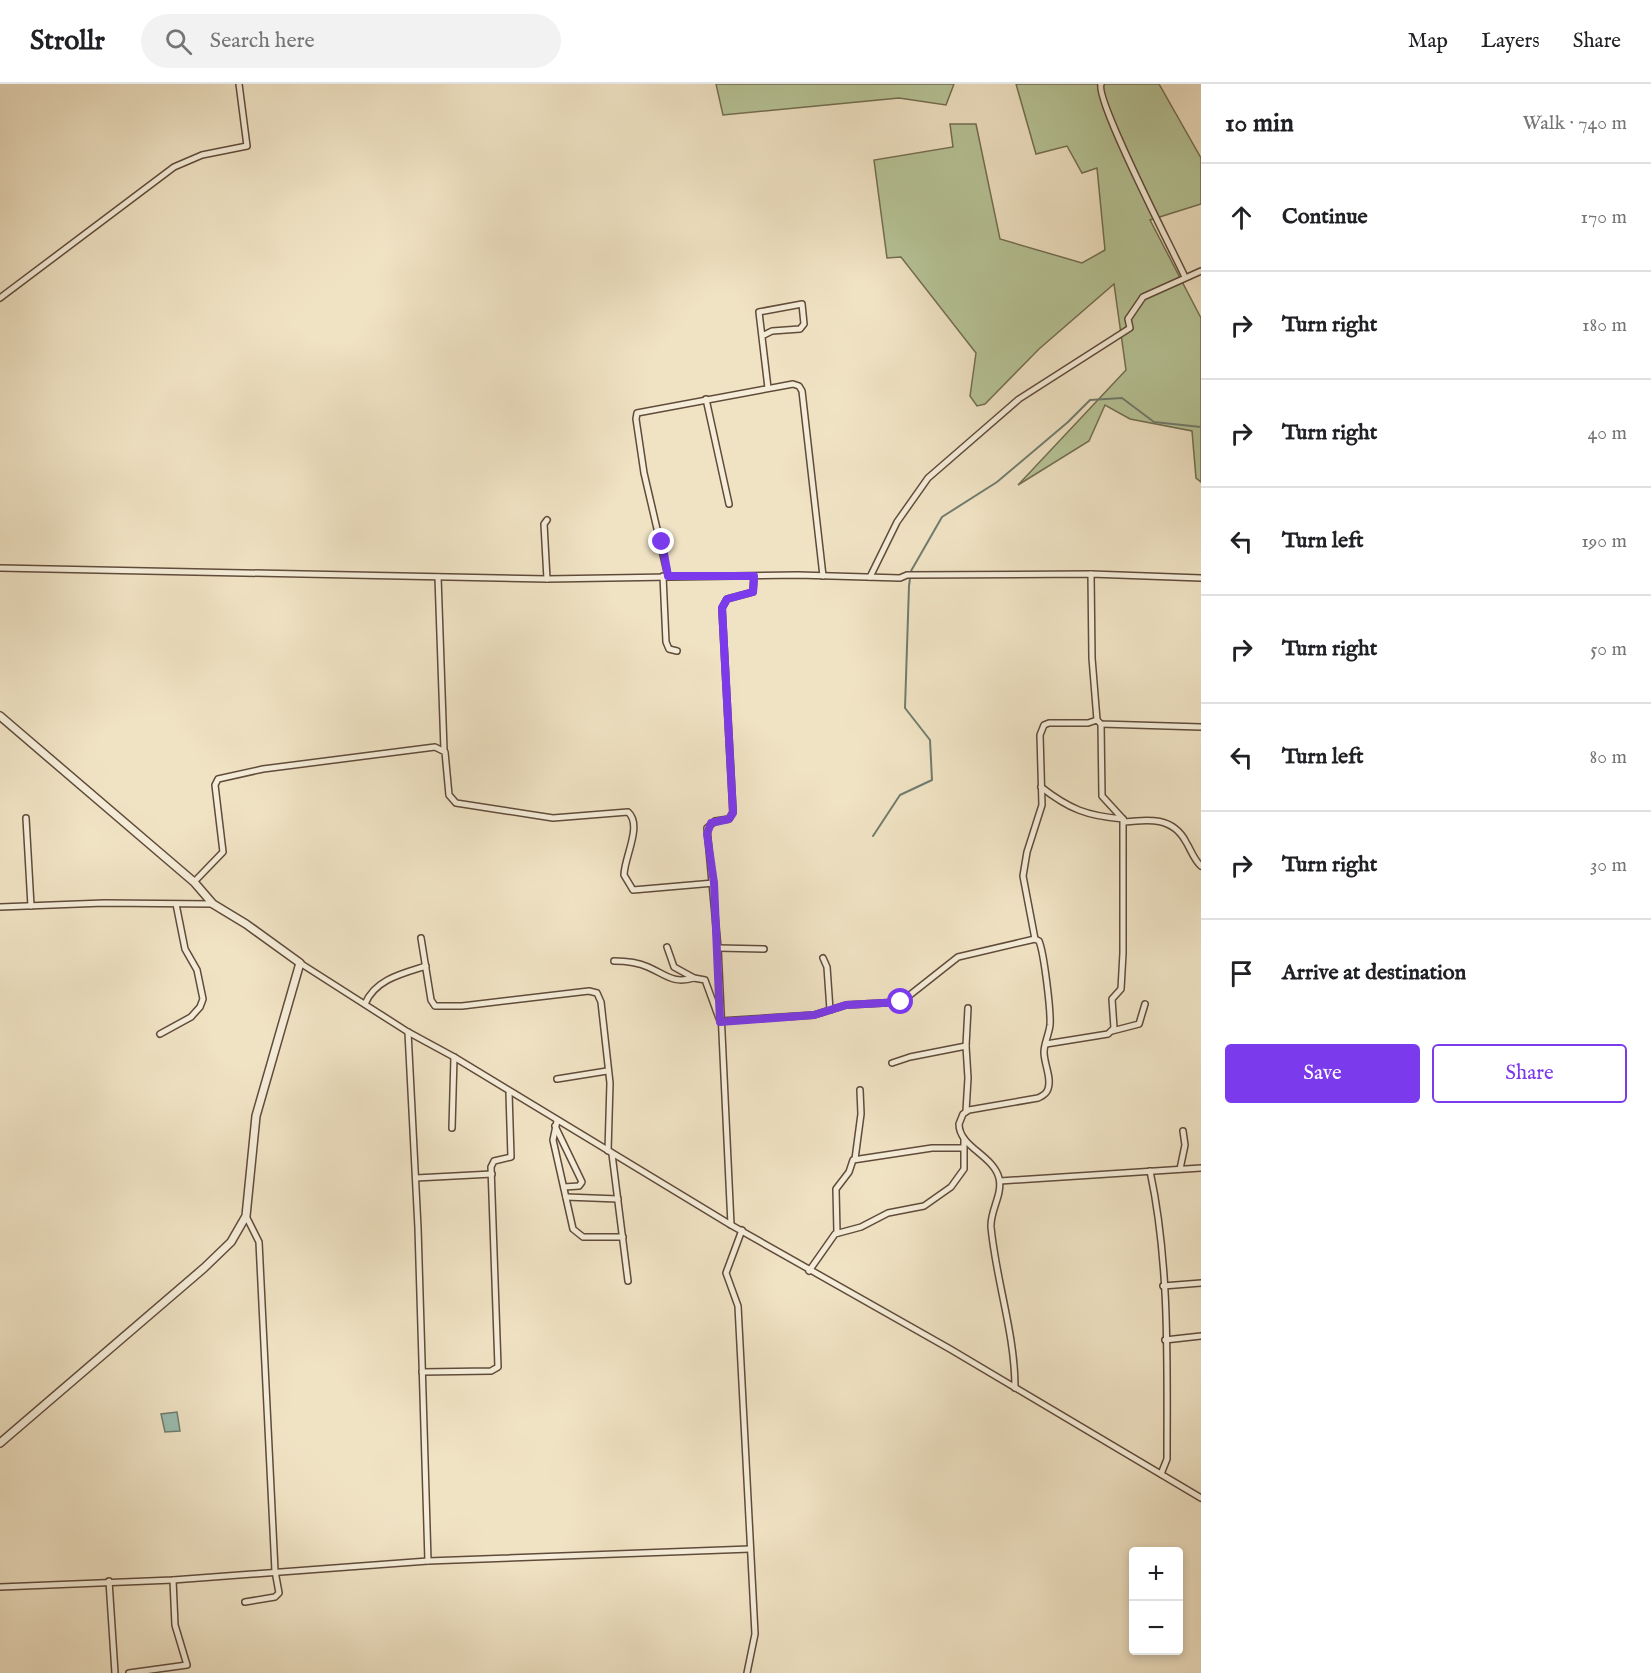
<!DOCTYPE html>
<html lang="en">
<head>
<meta charset="utf-8">
<style>
	body { margin:0; font-family:"IM FELL English",serif; background:#f2f2f2; color:#202124 }
	.controls { position:absolute; right:18px; bottom:18px; display:grid; overflow:hidden; border-radius:6px; box-shadow:0 3px 9px #0003 }
	.controls button { width:54px; height:54px; display:grid; place-items:center; padding:0; border:0; border-bottom:2px solid #e0e0e0; background:#fff; color:#202124; font:30px sans-serif }
	.stop { position:absolute; width:18px; height:18px; margin:-14px; border:4px solid #7c3aed; border-radius:50%; background:#fff }
	.stop.end { background:#7c3aed; border-color:#fff; box-shadow:0 2px 6px #0008 }
	.list { margin:0; padding:0; list-style:none }
	h2 { display:flex; justify-content:space-between; align-items:center; height:78px; margin:0; padding:0 24px; font-size:26px }
	h2 small { font-size:20px; font-weight:400; color:#757577 }
	.list li { display:grid; grid-template-columns:39px 1fr auto; gap:18px; align-items:center; box-sizing:border-box; height:108px; padding:0 24px; border-top:2px solid #e0e0e0 }
	.list b { display:block; font-size:22px; white-space:nowrap }
	.list em { font-size:20px; font-style:normal; color:#757577 }
	.actions { display:flex; gap:12px; padding:18px 24px }
	.actions a { flex:1; padding:14px 0; border:2px solid #7c3aed; border-radius:6px; text-align:center; font-size:21px; color:#7c3aed }
	.actions .main { background:#7c3aed; color:#fff }
	.icon { flex:none; width:33px; height:33px; fill:none; stroke:currentColor; stroke-width:2; stroke-linecap:round; stroke-linejoin:round }
	.map { position:relative; flex:none; width:1201px; height:1589px; overflow:hidden }
	header { display:flex; align-items:center; gap:36px; box-sizing:border-box; height:84px; padding:0 30px; background:#fff; border-bottom:2px solid #e0e0e0 }
	header strong { font-size:28px }
	nav { display:flex; gap:33px; margin-inline-start:auto; font-size:21px }
	.search { width:420px; height:54px; background:#f2f2f2; display:flex; align-items:center; gap:15px; box-sizing:border-box; padding:0 21px; border-radius:33px; color:#757577; font-size:22px }
	main { display:flex }
	aside { flex:1; background:#fff }
	.map>svg:first-child { display:block }
	.green { fill:#b6c497; stroke:#736e52; stroke-width:1.5 }
	.water { fill:#9abeb1; stroke:#707c6f; stroke-width:1.5 }
	.lines { fill:none; stroke-linecap:round; stroke-linejoin:round }
	.stream { stroke:#707c6f; stroke-width:2 }
	.minor-casing { stroke:#604b3b; stroke-width:8 }
	.tertiary-casing { stroke:#604b3b; stroke-width:10 }
	.minor { stroke:#f5edd9; stroke-width:5 }
	.tertiary { stroke:#f5edd9; stroke-width:7 }
	.route { stroke:#7c3aed; stroke-width:8 }
</style>
</head>
<body>
<header>
<strong>Strollr</strong>
<div class="search"><svg class="icon" aria-label="search" viewBox="0 0 24 24"><circle cx="10" cy="10" r="6"/><path d="M15 15l6 6"/></svg>Search here</div>
<nav><a>Map</a><a>Layers</a><a>Share</a></nav>
</header>
<main>
<div class="map">
<svg width="1201" height="1589" viewBox="0 0 1201 1589">
	<rect width="100%" height="100%" fill="#f0e3c4"/>
	<filter id="stains"><feTurbulence type="fractalNoise" baseFrequency=".00333" numOctaves="4"/><feColorMatrix values="0 0 0 0 .2 0 0 0 0 .09 0 0 0 0 .02 0 0 0 .5 -.17"/></filter>
	<radialGradient id="worn" r=".72"><stop offset=".6" stop-color="#630" stop-opacity="0"/><stop offset="1" stop-color="#630" stop-opacity=".3"/></radialGradient>
	<g class="green">
		<polygon points="716,0 954,0 946,21 899,14 723,31"/>
		<polygon points="1016,0 1159,0 1201,74 1201,120 1150,136 1201,234 1201,398 1196,394 1192,347 1130,335 1105,321 1089,357 1018,401 1126,286 1114,200 1039,265 985,320 977,322 970,312 976,269 901,173 887,174 874,76 953,63 950,40 976,40 1000,155 1082,179 1105,166 1097,84 1082,89 1067,62 1036,70"/>
	</g>
	<polygon class="water" points="177,1328 180,1347 165,1348 161,1330"/>
	<g class="lines">
		<polyline class="stream" points="873,752 900,711 932,696 930,656 905,624 909,502 911,487 942,433 997,398 1068,338 1090,316 1122,314 1154,338 1201,343"/>
		<defs>
			<g id="minor">
				<path d="M1101,0C1095,16 1173,167 1185,193"/>
				<polyline points="0,214 174,83 202,71 247,62 239,0"/>
				<polyline points="762,252 772,247 800,245 804,240 802,220 759,228 768,304"/>
				<polyline points="706,315 729,420"/>
				<polyline points="0,484 547,495 798,491 900,494 907,491 1091,490 1201,494"/>
				<polyline points="1091,490 1092,574 1097,636"/>
				<polyline points="663,492 666,558 669,565 677,567"/>
				<polyline points="668,492 644,389 636,335 637,329 793,300 799,302 802,307 823,492"/>
				<polyline points="438,493 444,666"/>
				<polyline points="870,493 897,438 928,394 1019,315 1130,244 1128,235 1143,213 1201,187"/>
				<polyline points="547,495 544,440 547,436"/>
				<polyline points="1101,640 1102,712 1123,735"/>
				<path d="M1041,703C1069,725 1087,732 1123,735L1124,738C1149,735 1173,733 1186,758C1191,766 1194,776 1201,782"/>
				<polyline points="26,734 31,822"/>
				<path d="M194,798L223,768L215,701L218,695L263,685L435,663L445,668L449,711L456,719L553,734L628,728C643,741 624,774 624,791L633,806L714,799"/>
				<polyline points="0,823 104,819 213,820"/>
				<polyline points="421,854 431,916 435,922 462,922 589,907 597,909 601,918 610,999 608,1067"/>
				<polyline points="667,863 674,883 694,894 705,896 720,937 814,931 846,921 901,918 958,873 1035,855"/>
				<polyline points="718,864 764,865"/>
				<polyline points="823,874 827,883 830,926"/>
				<path d="M614,877C626,877 637,878 648,883C666,891 673,900 694,894"/>
				<polyline points="300,879 408,948 454,973 731,1141 950,1265 1201,1414"/>
				<path d="M365,920C375,895 404,889 426,882"/>
				<polyline points="1112,947 1139,940 1145,920"/>
				<polyline points="408,948 418,1144 428,1477"/>
				<polyline points="160,950 191,933 200,923 203,915 197,886 185,865 176,820"/>
				<polyline points="1046,960 1108,950 1114,944 1112,915 1121,905 1123,869 1123,735"/>
				<polyline points="966,962 968,924"/>
				<polyline points="892,979 910,973 966,962 968,994 966,1027"/>
				<polyline points="557,995 607,987"/>
				<polyline points="557,1037 553,1056 573,1145 583,1153 623,1153"/>
				<polyline points="555,1042 582,1098 579,1102 564,1103"/>
				<polyline points="452,1044 454,973"/>
				<polyline points="612,1070 628,1197"/>
				<polyline points="855,1075 861,1030 860,1006"/>
				<polyline points="1180,1085 1185,1061 1183,1047"/>
				<path d="M1150,1087C1170,1180 1167,1280 1167,1375L1161,1390"/>
				<polyline points="416,1094 492,1090"/>
				<polyline points="1000,1097 1201,1084"/>
				<polyline points="566,1113 618,1115"/>
				<polyline points="731,1141 718,864 707,744 715,737 729,735 733,728 722,524 727,515 753,508 754,492"/>
				<polyline points="742,1146 726,1189 738,1222 755,1550 747,1589"/>
				<polyline points="837,1149 836,1105 849,1088 853,1076 932,1064 962,1064"/>
				<polyline points="809,1187 835,1150 861,1143 888,1129 924,1122 951,1103 964,1085 964,1055"/>
				<polyline points="1163,1202 1201,1199"/>
				<polyline points="1165,1256 1201,1252"/>
				<polyline points="422,1288 491,1287 498,1283 491,1083 494,1077 511,1073 509,1009"/>
				<path d="M1015,1304C1015,1249 996,1197 991,1143C990,1126 1003,1111 999,1094C993,1071 959,1063 959,1040L963,1030L969,1026L1038,1014C1042,1012 1046,1011 1048,1005C1052,994 1044,980 1044,968C1044,960 1049,950 1050,941C1051,927 1044,869 1039,857L1035,855L1023,792L1027,768L1042,721L1040,651L1044,641L1049,639H1088L1097,636L1101,640L1201,643"/>
				<polyline points="109,1497 115,1589"/>
				<polyline points="0,1503 173,1496 428,1477 750,1465"/>
				<polyline points="245,1518 275,1513 279,1509 275,1487 259,1158 246,1132"/>
				<polyline points="129,1589 187,1581 175,1541 173,1496"/>
			</g>
			<polyline id="tertiary" points="0,632 194,798 213,820 246,840 300,879 256,1032 246,1132 231,1158 204,1184 0,1359"/>
		</defs>
		<use href="#minor" class="minor-casing"/>
		<use href="#tertiary" class="tertiary-casing"/>
		<use href="#minor" class="minor"/>
		<use href="#tertiary" class="tertiary"/>
	</g>
	<g class="lines">
		<polyline class="route" points="662,458 668,492 754,492 753,508 727,515 722,524 733,729 729,735 711,739 707,750 714,799 720,938 814,931 846,921 901,918"/>
	</g>
	<rect width="100%" height="100%" filter="url(#stains)"/>
	<rect width="100%" height="100%" fill="url(#worn)"/>
</svg>
<div class="controls">
<button>+</button>
<button>−</button>
</div>
<div class="stop" style="left:901px;top:918px"></div>
<div class="stop end" style="left:662px;top:458px"></div>
</div>
<aside>
<h2>10 min<small>Walk · 740 m</small></h2>
<ul class="list">
<li><svg class="icon" aria-label="ahead" viewBox="0 0 24 24"><path d="M12 20V5M6 11l6-6 6 6"/></svg><div><b>Continue</b></div><em>170 m</em></li>
<li><svg class="icon" aria-label="right" viewBox="0 0 24 24"><path d="M7 20v-9h11M14 6l5 5-5 5"/></svg><div><b>Turn right</b></div><em>180 m</em></li>
<li><svg class="icon" aria-label="right" viewBox="0 0 24 24"><path d="M7 20v-9h11M14 6l5 5-5 5"/></svg><div><b>Turn right</b></div><em>40 m</em></li>
<li><svg class="icon" aria-label="left" viewBox="0 0 24 24"><path d="M17 20v-9H6M10 6l-5 5 5 5"/></svg><div><b>Turn left</b></div><em>190 m</em></li>
<li><svg class="icon" aria-label="right" viewBox="0 0 24 24"><path d="M7 20v-9h11M14 6l5 5-5 5"/></svg><div><b>Turn right</b></div><em>50 m</em></li>
<li><svg class="icon" aria-label="left" viewBox="0 0 24 24"><path d="M17 20v-9H6M10 6l-5 5 5 5"/></svg><div><b>Turn left</b></div><em>80 m</em></li>
<li><svg class="icon" aria-label="right" viewBox="0 0 24 24"><path d="M7 20v-9h11M14 6l5 5-5 5"/></svg><div><b>Turn right</b></div><em>30 m</em></li>
<li><svg class="icon" aria-label="arrive" viewBox="0 0 24 24"><path d="M6 21V4h12l-3 4 3 4H6"/></svg><div><b>Arrive at destination</b></div></li>
</ul>
<div class="actions"><a class="main">Save</a><a>Share</a></div>
</aside>
</main>
</body>
</html>
